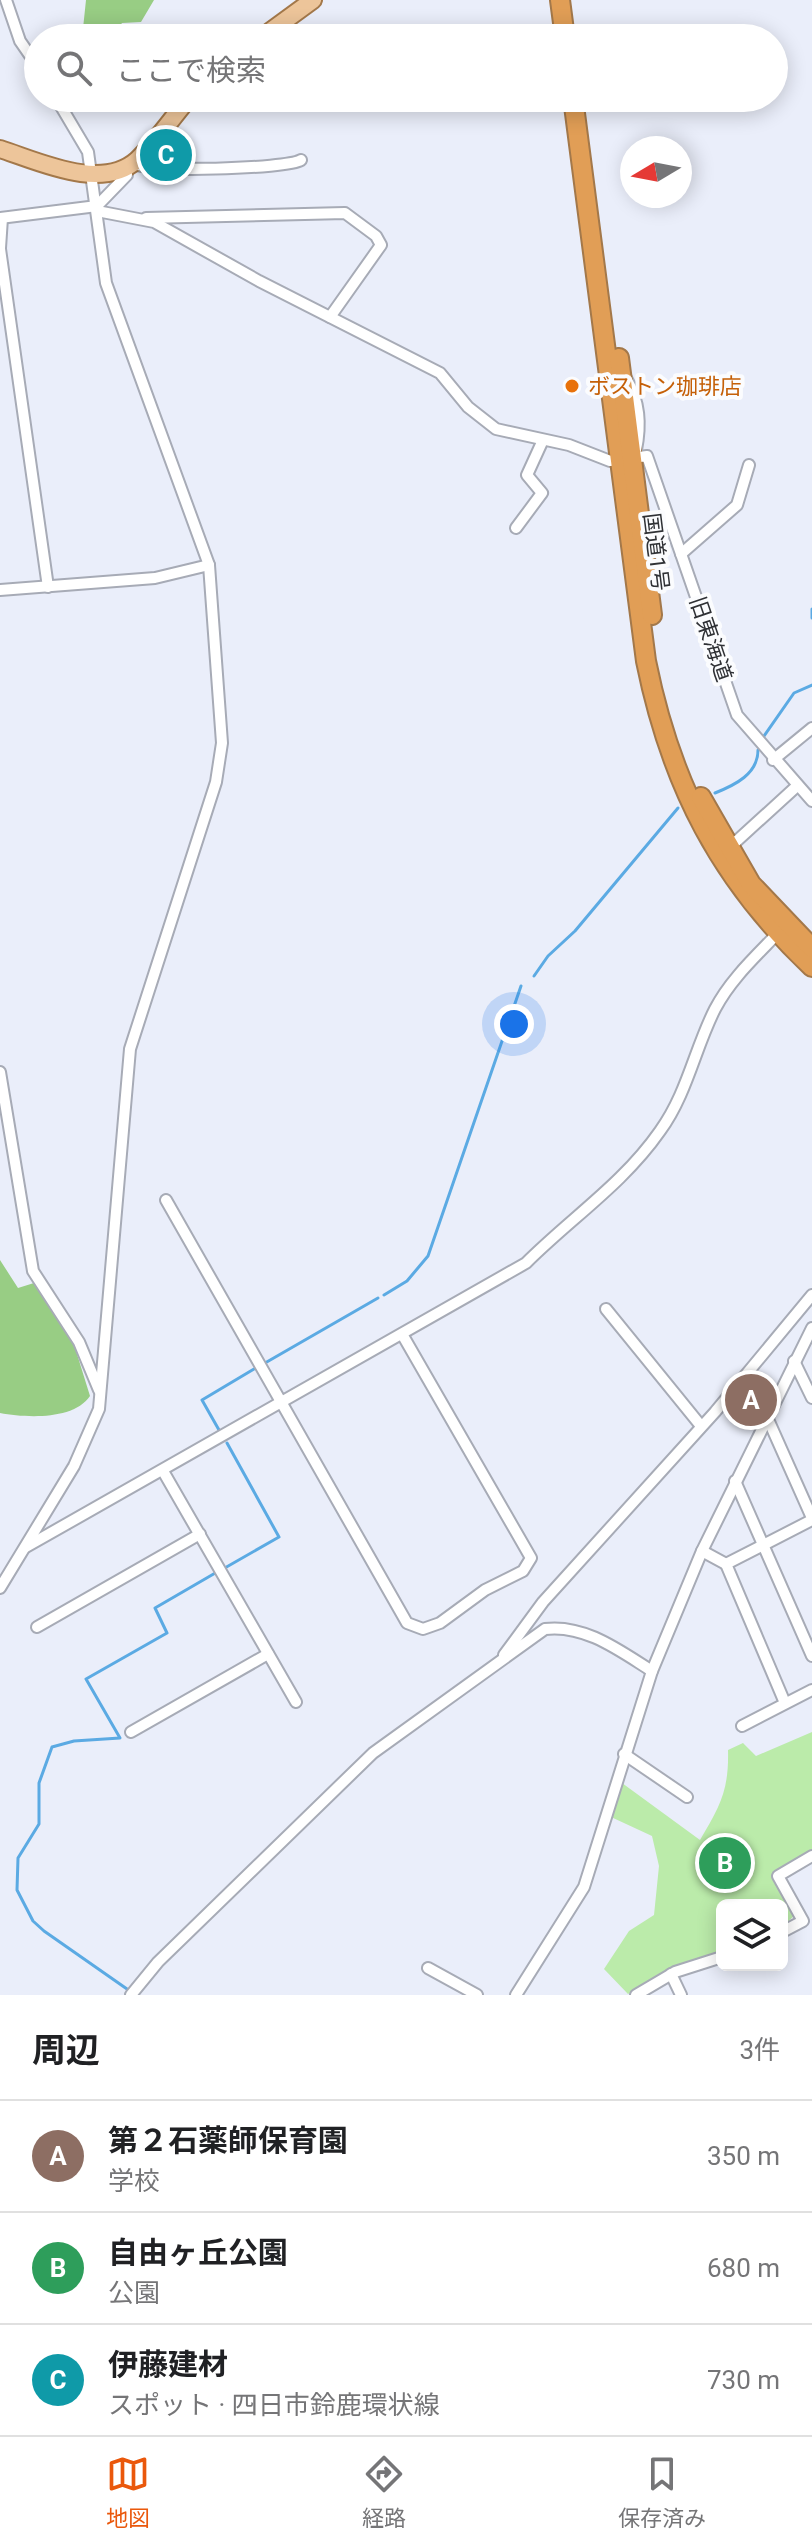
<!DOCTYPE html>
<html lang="ja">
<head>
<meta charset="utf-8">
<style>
	body { margin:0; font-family:Roboto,"Noto Sans JP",sans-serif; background:#f2f2f2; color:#202124 }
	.controls { position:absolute; right:24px; bottom:24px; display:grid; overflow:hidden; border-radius:12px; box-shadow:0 4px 20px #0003 }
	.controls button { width:72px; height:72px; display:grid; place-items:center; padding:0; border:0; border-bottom:2px solid #e0e0e0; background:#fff; color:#202124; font:40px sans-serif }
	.compass { position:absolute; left:620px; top:136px; width:72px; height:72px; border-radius:50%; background:#fff; box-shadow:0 4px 20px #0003; rotate:260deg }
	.you { position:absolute; left:514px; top:1024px; width:28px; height:28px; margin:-20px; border:6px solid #fff; border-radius:50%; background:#1a73e8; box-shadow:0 0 0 12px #1a73e833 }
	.badge { display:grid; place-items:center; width:52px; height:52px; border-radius:50%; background:#ea580c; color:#fff; font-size:26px; font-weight:700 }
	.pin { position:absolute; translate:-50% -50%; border:4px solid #fff; box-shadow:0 2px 8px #0006 }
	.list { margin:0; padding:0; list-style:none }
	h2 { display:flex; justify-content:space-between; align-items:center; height:104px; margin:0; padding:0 32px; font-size:34px }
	h2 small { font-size:26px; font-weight:400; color:#757577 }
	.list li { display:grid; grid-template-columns:52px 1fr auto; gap:24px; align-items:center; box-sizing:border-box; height:112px; padding:0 32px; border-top:2px solid #e0e0e0 }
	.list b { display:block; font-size:30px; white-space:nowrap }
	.list p { margin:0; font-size:26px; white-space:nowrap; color:#757577 }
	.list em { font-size:26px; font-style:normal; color:#757577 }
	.icon { flex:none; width:44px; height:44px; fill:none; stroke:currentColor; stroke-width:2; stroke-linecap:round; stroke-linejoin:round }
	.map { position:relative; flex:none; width:812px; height:1995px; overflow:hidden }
	.search { position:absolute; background:#fff; box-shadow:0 4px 20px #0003; left:24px; right:24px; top:24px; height:88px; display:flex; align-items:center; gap:20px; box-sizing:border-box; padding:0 28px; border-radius:44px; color:#757577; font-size:30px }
	.sheet { height:440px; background:#fff }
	nav { display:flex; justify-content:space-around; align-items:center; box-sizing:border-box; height:112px; border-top:2px solid #e0e0e0; background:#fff; font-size:22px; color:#757577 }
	nav a { display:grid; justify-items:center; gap:4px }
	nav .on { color:#ea580c }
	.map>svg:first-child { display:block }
	.green { fill:#bbebaa }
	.forest { fill:#98cd84 }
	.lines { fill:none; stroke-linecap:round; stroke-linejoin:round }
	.stream { stroke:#5baae3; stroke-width:3 }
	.street-casing { stroke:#a7abb6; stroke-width:14 }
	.primary-casing { stroke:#a3784a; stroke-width:20 }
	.highway-casing { stroke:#a3784a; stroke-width:22 }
	.street { stroke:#fff; stroke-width:10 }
	.primary { stroke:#edc59a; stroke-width:16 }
	.highway { stroke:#e19e56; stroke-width:18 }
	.food-dot { fill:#e8710a; stroke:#fbfcfe; stroke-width:3 }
	.labels { text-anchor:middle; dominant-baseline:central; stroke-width:8; stroke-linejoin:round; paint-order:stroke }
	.food-label { font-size:22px; fill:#c56008; stroke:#fbfcfe; text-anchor:start }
	.street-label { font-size:22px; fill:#2f3135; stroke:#fbfcfe }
</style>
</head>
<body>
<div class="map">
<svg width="812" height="1995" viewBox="0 0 812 1995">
	<rect width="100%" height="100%" fill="#eaeefa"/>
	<path class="green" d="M812,1732V1851L772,1873L795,1915L782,1927V1905H722V1953L664,1973L628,1994L604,1969L629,1931L654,1915L659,1866L652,1836L611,1817L622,1783L700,1840C720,1806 729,1791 728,1750L743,1743L756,1756Z"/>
	<g class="forest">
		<polygon points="86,0 154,0 141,22 122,23 111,38 82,38"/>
		<path d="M0,1260L18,1288L34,1283L72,1338L90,1396C74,1420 27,1418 0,1413Z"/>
	</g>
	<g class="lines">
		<g class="stream">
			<polyline points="812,609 812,618"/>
			<polyline points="762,739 794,693 812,685"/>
			<path d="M715,793C735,785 758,774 758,750"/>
			<polyline points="534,976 548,956 575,931 678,808"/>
			<polyline points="384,1295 407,1281 428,1256 521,986"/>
			<polyline points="265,1363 378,1298"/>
			<polyline points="219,1430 202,1400 254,1369"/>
			<polyline points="223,1569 279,1537 227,1443"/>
			<polyline points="127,1989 44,1931 33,1921 17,1890 18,1858 39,1824 39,1783 52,1747 74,1741 120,1738 86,1679 167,1633 155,1608 217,1572"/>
		</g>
		<defs>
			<g id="street">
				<polyline points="6,0 20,41 38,67"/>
				<path d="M132,163C144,173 287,169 301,160"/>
				<polyline points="97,211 154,222 259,281 440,373 468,407 496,429 569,445 610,461 647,456 737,715 812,801"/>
				<polyline points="0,218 97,206 127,175 126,166"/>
				<polyline points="146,218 345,213 376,236 381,245 330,317"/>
				<polyline points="0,248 2,218"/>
				<polyline points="0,249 48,587"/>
				<path d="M626,378C640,402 641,424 636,450"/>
				<polyline points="516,528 542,493 527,475 543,440"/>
				<polyline points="681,554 737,505 749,465"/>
				<polyline points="0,590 155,578 209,565"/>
				<polyline points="773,760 812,728"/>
				<polyline points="729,848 797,786"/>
				<polyline points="0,1072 33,1271 79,1342 99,1390"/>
				<polyline points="166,1200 407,1623 423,1629 440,1623 485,1590 523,1571 531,1558 402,1334"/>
				<polyline points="606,1309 701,1426"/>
				<polyline points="794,1361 812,1398"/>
				<polyline points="767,1417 812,1518"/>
				<polyline points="163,1471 296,1702"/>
				<polyline points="735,1481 812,1656"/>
				<path d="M26,1547L526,1263C571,1218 623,1184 660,1131C687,1094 695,1048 715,1009C730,980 755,957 777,934"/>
				<polyline points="702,1551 726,1564"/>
				<polyline points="0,1588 74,1466 99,1409 130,1049 216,782 222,743 209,565 106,283 88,152 56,98"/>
				<polyline points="37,1627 200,1534"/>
				<polyline points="504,1655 543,1602 715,1412 812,1295"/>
				<polyline points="785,1703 726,1564 812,1520"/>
				<polyline points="742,1726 812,1690"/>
				<polyline points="131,1732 268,1654"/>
				<polyline points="624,1754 687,1797"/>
				<polyline points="782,1932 803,1921 778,1876 812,1856"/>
				<polyline points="428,1968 477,1995"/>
				<polyline points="671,1974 681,1995"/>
				<path d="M131,1995L158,1962L373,1753L545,1629C585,1624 620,1651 652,1671"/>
				<polyline points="516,1995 584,1887 652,1671 702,1551 812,1328"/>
				<polyline points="636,1995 675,1972 722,1957"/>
			</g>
			<g id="primary">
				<polyline points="261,38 313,0"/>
				<path d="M0,149C38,161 101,192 137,160C156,142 172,118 189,98"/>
			</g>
			<g id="highway">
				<polyline points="560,0 565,38"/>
				<path d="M573,98L646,661C671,785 720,880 812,967"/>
				<polyline points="619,358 652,615"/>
				<polyline points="701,797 751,884 812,948"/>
			</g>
		</defs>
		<use href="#street" class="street-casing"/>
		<use href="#primary" class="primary-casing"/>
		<use href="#highway" class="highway-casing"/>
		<use href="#street" class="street"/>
		<use href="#primary" class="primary"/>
		<use href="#highway" class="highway"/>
	</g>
	<circle class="food-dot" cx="572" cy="386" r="8"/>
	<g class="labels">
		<g class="food-label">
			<text x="588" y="386">ボストン珈琲店</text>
		</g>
		<g class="street-label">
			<text transform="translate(656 552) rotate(83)">国道1号</text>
			<text transform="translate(711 639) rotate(71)">旧東海道</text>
		</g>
	</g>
</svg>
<div class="controls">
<button><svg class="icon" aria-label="layers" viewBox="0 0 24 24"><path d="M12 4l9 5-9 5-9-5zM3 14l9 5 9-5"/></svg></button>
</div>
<svg class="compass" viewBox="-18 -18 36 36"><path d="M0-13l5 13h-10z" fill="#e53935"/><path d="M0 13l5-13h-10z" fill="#757577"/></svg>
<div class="you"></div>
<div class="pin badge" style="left:751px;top:1400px;background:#8d6e63">A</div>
<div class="pin badge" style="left:725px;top:1863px;background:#2e9e5b">B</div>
<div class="pin badge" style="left:166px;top:155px;background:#0f9aa8">C</div>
<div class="search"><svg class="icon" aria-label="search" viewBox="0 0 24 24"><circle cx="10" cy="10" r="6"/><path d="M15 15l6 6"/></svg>ここで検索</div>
</div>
<section class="sheet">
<h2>周辺<small>3件</small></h2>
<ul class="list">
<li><span class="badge" style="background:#8d6e63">A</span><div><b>第２石薬師保育園</b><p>学校</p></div><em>350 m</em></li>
<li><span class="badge" style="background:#2e9e5b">B</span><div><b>自由ヶ丘公園</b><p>公園</p></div><em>680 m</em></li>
<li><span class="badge" style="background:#0f9aa8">C</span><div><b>伊藤建材</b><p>スポット · 四日市鈴鹿環状線</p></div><em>730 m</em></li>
</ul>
</section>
<nav>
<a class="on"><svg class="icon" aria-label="map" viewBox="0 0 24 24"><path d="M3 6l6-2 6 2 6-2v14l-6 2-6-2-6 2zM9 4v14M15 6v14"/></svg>地図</a>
<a><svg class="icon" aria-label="directions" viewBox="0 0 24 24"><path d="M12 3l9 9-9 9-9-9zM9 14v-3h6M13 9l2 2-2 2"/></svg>経路</a>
<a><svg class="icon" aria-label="saved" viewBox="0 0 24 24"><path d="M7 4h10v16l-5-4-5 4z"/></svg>保存済み</a>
</nav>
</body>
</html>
